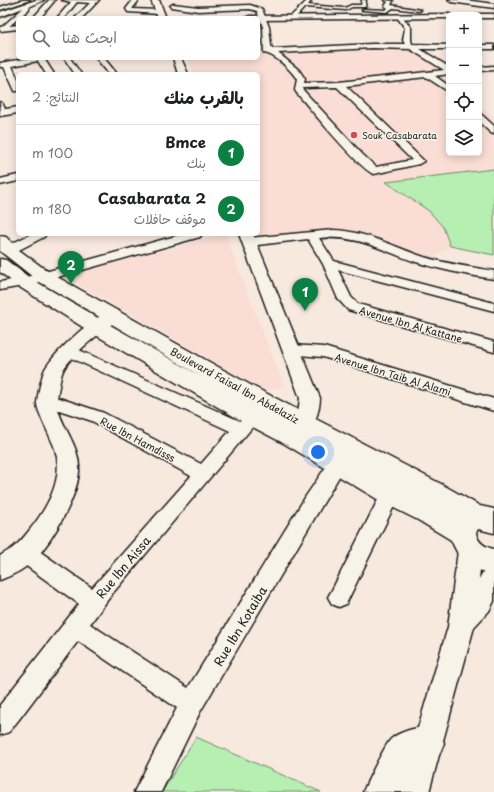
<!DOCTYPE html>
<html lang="ar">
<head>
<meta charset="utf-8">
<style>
	body { margin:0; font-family:"Playpen Sans","Playpen Sans Arabic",sans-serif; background:#f2f2f2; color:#202124; direction:rtl }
	.controls { position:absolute; right:12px; top:12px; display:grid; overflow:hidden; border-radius:6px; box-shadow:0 2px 10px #0003 }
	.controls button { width:36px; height:36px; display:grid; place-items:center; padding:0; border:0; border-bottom:1px solid #e0e0e0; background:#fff; color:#202124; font:20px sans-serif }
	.you { position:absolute; left:318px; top:452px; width:14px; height:14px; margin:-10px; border:3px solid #fff; border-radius:50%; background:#1a73e8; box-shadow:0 0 0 6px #1a73e833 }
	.badge { display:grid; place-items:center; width:26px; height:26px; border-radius:50%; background:#0b8043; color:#fff; font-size:13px; font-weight:700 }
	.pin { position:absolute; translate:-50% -33px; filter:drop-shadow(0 1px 2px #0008) }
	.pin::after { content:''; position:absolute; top:21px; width:14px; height:12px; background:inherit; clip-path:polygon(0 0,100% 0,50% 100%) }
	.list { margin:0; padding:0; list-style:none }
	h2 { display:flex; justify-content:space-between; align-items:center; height:52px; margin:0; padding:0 16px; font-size:17px }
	h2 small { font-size:13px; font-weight:400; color:#757577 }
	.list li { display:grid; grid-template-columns:26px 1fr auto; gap:12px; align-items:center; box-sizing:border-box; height:56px; padding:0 16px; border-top:1px solid #e0e0e0 }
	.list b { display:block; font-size:15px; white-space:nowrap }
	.list p { margin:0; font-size:13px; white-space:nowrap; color:#757577 }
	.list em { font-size:13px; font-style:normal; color:#757577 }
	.icon { flex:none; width:22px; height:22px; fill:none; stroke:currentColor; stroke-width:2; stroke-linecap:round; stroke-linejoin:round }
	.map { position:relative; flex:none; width:494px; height:792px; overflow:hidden; direction:ltr }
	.search { position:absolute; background:#fff; box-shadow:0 2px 10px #0003; left:16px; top:16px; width:244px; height:44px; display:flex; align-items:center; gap:10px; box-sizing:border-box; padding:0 14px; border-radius:6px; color:#757577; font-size:15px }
	.panel { position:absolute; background:#fff; box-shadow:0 2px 10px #0003; left:16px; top:72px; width:244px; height:164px; border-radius:6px; direction:rtl }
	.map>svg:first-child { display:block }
	.built { fill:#faddd4 }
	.green { fill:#b7efb2; stroke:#6a8667 }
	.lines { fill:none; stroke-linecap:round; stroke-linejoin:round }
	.pedestrian-casing { stroke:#1c1c1c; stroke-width:3 }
	.minor-casing { stroke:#1c1c1c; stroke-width:3 }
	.tertiary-casing { stroke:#1c1c1c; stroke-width:3 }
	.secondary-casing { stroke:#1c1c1c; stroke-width:3 }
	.trunk-casing { stroke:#1c1c1c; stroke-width:3 }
	.pedestrian { fill:#f7f3e8; fill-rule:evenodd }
	.minor { fill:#f7f3e8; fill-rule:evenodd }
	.tertiary { fill:#f7f3e8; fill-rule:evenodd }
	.secondary { fill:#f7f3e8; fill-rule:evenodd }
	.trunk { fill:#f7f3e8; fill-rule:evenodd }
	.poi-dot { fill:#d1495b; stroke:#f7f3e8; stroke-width:1.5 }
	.labels { text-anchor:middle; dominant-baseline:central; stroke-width:3; stroke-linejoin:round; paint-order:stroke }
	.far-poi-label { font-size:9px; fill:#1c1c1c; stroke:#f7f3e8; text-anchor:start }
	.street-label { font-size:10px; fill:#1c1c1c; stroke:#f7f3e8 }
	.near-street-label { font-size:12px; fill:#1c1c1c; stroke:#f7f3e8 }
</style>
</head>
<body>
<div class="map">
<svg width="494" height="792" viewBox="0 0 494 792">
	<rect width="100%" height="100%" fill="#f8e9df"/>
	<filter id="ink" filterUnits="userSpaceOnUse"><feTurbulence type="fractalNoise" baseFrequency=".025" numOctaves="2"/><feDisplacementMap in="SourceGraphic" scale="8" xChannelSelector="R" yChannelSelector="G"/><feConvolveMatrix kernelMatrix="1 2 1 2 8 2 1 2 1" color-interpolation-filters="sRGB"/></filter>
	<g filter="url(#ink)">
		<g class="built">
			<polygon points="376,47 417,48 449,68 449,75 444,76 449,80 449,153 479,153 479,105 494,117 494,169 387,182 429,211 443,227 450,246 432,259 356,232 326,230 261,238 258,231 258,74 194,74 188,58 258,58 258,54"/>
			<polygon points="225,234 284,386 266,391 64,276"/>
		</g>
		<g class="green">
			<polygon points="494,169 494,255 450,246 443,227 429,211 386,182"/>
			<polygon points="196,737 321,792 162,792"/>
		</g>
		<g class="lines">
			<defs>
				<g id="pedestrian">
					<polygon points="23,0 30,0 0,10 0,7"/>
					<polygon points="308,0 311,1 308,5 345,8 351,5 361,5 362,0 366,0 365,7 352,7 346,10 305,7 294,19 290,19 290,17"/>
					<polygon points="384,0 393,1 391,5 421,10 419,11 393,8 387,12 362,10 364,9 386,10 388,8 385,6 388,2"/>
					<polygon points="64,58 70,58 81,74 75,74"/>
					<polygon points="0,102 2,103 7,112 6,113 1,112"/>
				</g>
				<g id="minor">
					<polygon points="36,0 44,0 29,7 29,9 6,29 2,29 2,27 23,8 0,17 0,12"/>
					<polygon points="49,0 55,0 40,18 33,18"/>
					<polygon points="62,0 99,0 82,18 75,18 90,3 77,2 64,18 57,18 71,2"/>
					<polygon points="133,0 139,0 132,9 159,10 162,12 159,14 128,12 126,9"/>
					<polygon points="448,0 464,0 494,4 494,8 451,2"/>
					<path d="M173,4L198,7L250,5L262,9L269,27L271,46L273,49L372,44H405L403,40L405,28L397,17L402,16L411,28V40L412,44L449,45V49H420L449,67V74L435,76L449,86V92L426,77L346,86L424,161L419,164L374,174C361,171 308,106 296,92L295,90L297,79C290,69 276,55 264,53L263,27L257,11L250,9L198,11L171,7L170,6ZM372,48L410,49L444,70L339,82L304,83L305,79L299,70L278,53ZM337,87L412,160L376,167L362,154L303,90V88Z"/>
					<rect x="479" y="45" width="15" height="4"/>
					<polygon points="30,58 49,58 45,60 54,74 46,74 38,61 12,66 18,80 18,91 15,91 4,67 0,67 0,63"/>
					<polygon points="96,58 104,58 117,74 109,74"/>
					<polygon points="494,66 494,70 479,71 479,67"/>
					<polygon points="18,107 18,113 0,116 0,110"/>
					<polygon points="479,114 482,115 494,126 494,134 491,133 479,122"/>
					<polygon points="18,175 18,181 0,185 0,179"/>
					<path d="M333,230C366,231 394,247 424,257C447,264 471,267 494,271V279C468,275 441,270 416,262C380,250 359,235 319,238L334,261L494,303V311L338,270L351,297L358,304L494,342V352L348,310L338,299L323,264L308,239L249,246L245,245L243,242L245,239L249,238Z"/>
					<polygon points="31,234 46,234 44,237 13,253 5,253 3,250 5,247"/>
					<polygon points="183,234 202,234 200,237 29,285 0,290 0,282 23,278"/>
					<polygon points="291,345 324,347 494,399 494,411 323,357 286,354 284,350 286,346"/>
					<path d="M70,346L240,421C246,414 249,409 259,413L261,417L112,594L90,624L188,688L306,496L332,458L338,456L344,458L347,463L200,712L161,792H134L177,708L78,641L20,718L9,732L0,735V705L79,604L18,560L15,553L18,546L25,544L32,546L92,588L191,476L92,421L59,410L47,411L41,409L39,405L41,401L59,398L104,413L201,464L230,431L65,355L63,351L65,347Z"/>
					<polygon points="391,486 398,488 400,494 346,604 339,607 332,604 328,597 332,590 384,488"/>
				</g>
				<g id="tertiary">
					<polygon points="151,0 159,0 166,18 158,18"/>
					<polygon points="449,14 452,15 449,15 449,18 258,20 258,18 245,18 249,16"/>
					<polygon points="479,14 494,14 494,18 479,18 479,15 476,15"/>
					<polygon points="18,25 18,29 0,31 0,27"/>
					<polygon points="173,58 181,58 188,74 178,74"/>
					<path d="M239,234H253L320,398C320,415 307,449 286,442L283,436L298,414L300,398Z"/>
					<path d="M113,310L119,311L121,315L119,319C105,329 67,357 62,373C60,379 56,401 57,406C62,427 78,444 79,466C81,492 52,542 34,560C25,569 11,576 0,580V556C5,552 11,550 15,546C20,542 24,537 28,532C46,510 65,479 55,449C52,439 38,414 37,404C37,397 42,375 45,369C55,352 94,315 113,310Z"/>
					<polygon points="470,540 478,543 482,551 479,579 485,568 494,564 494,601 489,611 474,627 429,792 399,792 448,627 458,551 462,543"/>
				</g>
				<path id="secondary" d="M0,236L6,237L19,250L50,273L254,387L443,485L480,506L494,509V533L478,529L476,533C478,543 485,547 494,549V575L470,567L461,560L451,540L418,520L382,502L285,444L245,423L89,331L18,286L0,272V259L6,260L30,278L103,321L204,378L38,281L0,251Z"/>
				<path id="trunk" d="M427,726L439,731L444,743L439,755L415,763L400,792H363C367,782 385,745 391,739C400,731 416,728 427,726Z"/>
			</defs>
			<use href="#pedestrian" class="pedestrian-casing"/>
			<use href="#minor" class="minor-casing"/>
			<use href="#tertiary" class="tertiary-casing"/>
			<use href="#secondary" class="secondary-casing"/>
			<use href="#trunk" class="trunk-casing"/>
			<use href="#pedestrian" class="pedestrian"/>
			<use href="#minor" class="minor"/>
			<use href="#tertiary" class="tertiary"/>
			<use href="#secondary" class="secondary"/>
			<use href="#trunk" class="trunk"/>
		</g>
	</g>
	<circle class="poi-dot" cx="354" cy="135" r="4"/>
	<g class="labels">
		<g class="far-poi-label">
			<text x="362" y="135">Souk Casabarata</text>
		</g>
		<g class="street-label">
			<text transform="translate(411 324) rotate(16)">Avenue Ibn Al Kattane</text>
			<text transform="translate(393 374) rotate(17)">Avenue Ibn Taib Al Alami</text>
			<text transform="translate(235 385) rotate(29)">Boulevard Faisal Ibn Abdelaziz</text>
			<text transform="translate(138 439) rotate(28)">Rue Ibn Hamdisss</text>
		</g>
		<g class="near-street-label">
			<text transform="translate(123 567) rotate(-50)">Rue Ibn Aissa</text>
			<text transform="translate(240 626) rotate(-59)">Rue Ibn Kotaiba</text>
		</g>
	</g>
</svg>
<div class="controls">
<button>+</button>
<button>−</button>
<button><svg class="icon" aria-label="locate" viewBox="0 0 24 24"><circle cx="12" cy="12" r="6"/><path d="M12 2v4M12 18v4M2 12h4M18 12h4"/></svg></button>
<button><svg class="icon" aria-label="layers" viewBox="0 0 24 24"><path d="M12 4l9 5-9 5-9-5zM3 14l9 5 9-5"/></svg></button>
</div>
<div class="you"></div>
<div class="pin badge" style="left:305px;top:311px">1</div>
<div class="pin badge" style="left:71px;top:284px">2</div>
<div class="search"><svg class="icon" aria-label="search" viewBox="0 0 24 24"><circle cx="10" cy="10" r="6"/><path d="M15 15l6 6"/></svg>ابحث هنا</div>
<section class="panel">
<h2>بالقرب منك<small>النتائج: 2</small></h2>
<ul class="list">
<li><span class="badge">1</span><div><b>Bmce</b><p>بنك</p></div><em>100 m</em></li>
<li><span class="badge">2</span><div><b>Casabarata 2</b><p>موقف حافلات</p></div><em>180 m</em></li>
</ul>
</section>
</div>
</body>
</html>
